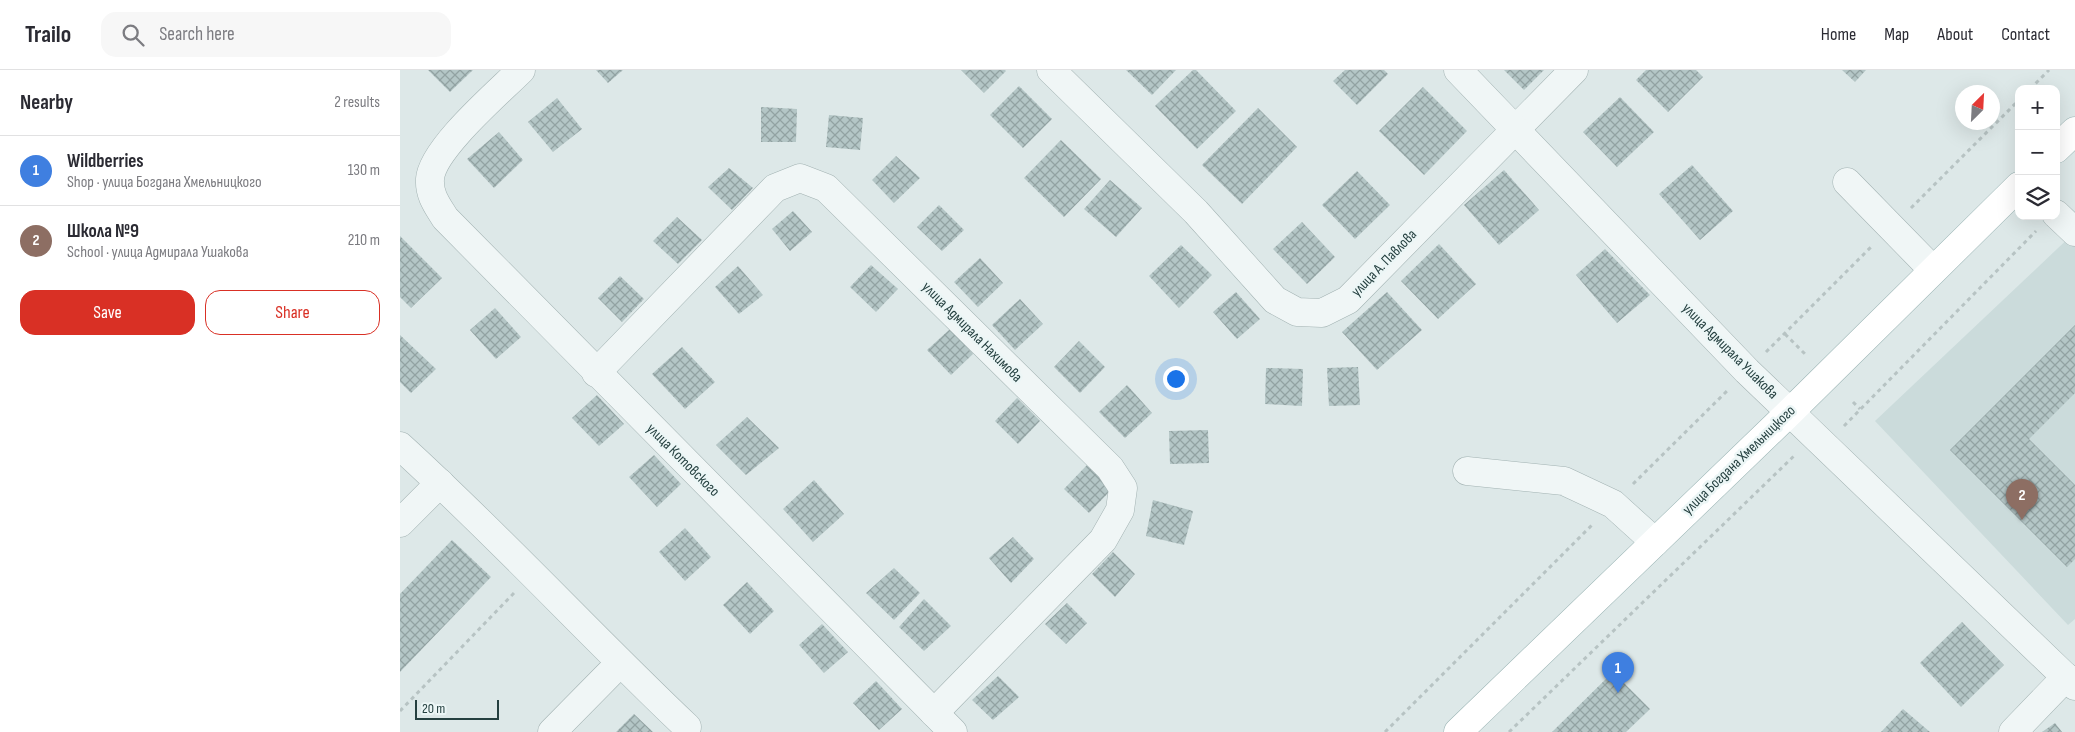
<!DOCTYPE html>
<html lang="en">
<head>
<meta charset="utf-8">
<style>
	body { margin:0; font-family:"Sofia Sans Condensed",sans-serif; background:#f7f7f7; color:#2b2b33 }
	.controls { position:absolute; right:15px; top:15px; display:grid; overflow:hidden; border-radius:10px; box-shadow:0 5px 20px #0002 }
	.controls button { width:45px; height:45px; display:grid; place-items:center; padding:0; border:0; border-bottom:1px solid #e1e1e2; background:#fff; color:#2b2b33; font:25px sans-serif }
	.compass { position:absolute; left:1555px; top:15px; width:45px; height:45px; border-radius:50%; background:#fff; box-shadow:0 5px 20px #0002; rotate:24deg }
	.scale { position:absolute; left:15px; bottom:12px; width:84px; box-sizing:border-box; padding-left:5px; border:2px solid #254040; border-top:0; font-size:14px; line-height:18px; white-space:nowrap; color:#254040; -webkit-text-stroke:4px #ecf6f6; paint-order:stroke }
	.you { position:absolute; left:775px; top:308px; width:18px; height:18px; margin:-12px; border:4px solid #fff; border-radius:50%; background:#1a73e8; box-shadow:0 0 0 8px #1a73e833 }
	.badge { display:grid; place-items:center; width:32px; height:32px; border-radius:50%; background:#d93025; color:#fff; font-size:16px; font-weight:700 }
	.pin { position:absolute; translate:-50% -41px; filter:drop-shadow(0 1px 2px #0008) }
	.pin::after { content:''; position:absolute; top:26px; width:18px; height:15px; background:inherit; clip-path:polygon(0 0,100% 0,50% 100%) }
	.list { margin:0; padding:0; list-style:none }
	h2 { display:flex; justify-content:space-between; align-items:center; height:65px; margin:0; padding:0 20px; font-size:21px }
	h2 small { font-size:16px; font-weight:400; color:#7c7c81 }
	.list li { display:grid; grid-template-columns:32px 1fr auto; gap:15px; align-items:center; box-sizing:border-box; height:70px; padding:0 20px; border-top:1px solid #e1e1e2 }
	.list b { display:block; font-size:19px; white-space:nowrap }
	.list p { margin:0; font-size:16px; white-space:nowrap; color:#7c7c81 }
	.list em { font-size:16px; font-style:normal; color:#7c7c81 }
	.actions { display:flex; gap:10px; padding:15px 20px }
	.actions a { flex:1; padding:11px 0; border:1px solid #d93025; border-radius:15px; text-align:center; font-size:18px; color:#d93025 }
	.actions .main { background:#d93025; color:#fff }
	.icon { flex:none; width:28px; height:28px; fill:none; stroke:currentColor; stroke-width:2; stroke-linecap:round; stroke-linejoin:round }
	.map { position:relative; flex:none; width:1675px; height:662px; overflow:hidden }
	header { display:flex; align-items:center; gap:30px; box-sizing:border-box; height:70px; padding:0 25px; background:#fff; border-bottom:1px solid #e1e1e2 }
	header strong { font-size:24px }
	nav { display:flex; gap:28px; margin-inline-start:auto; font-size:18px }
	.search { width:350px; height:45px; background:#f7f7f7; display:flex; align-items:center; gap:12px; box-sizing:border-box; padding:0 18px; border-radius:15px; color:#7c7c81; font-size:19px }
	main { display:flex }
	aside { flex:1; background:#fff }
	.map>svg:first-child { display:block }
	.built { fill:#cbdbdb }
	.building { fill:url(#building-cross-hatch) }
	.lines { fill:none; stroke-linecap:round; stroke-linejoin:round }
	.minor-casing { stroke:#a2b2b2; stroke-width:29 }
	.major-casing { stroke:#9bb5b5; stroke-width:29 }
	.path { stroke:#b7c3c3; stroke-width:3; stroke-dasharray:4 4; stroke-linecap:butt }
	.minor { stroke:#f0f6f6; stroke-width:28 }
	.major { stroke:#fff; stroke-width:28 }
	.labels { text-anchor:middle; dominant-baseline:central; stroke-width:5; stroke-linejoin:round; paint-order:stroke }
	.street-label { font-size:15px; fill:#254040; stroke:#ecf6f6 }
</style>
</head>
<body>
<header>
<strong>Trailo</strong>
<div class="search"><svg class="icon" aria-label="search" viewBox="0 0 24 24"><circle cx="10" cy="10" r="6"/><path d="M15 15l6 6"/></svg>Search here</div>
<nav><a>Home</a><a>Map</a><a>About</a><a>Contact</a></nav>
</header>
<main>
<aside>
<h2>Nearby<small>2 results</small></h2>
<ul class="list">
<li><span class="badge" style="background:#3f7fe0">1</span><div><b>Wildberries</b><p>Shop · улица Богдана Хмельницкого</p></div><em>130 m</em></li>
<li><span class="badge" style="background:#8d6e63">2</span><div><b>Школа №9</b><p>School · улица Адмирала Ушакова</p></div><em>210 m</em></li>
</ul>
<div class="actions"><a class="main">Save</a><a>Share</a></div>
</aside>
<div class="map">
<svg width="1675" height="662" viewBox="0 0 1675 662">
	<defs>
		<pattern id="building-cross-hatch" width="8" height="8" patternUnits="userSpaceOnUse" patternTransform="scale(1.25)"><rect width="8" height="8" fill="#b4c6c6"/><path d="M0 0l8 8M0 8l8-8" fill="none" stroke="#92a2a2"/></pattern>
	</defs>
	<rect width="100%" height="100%" fill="#dde8e8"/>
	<polygon class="built" points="1675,162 1675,549 1668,555 1475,351"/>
	<g class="building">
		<polygon points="28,0 73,0 50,22"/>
		<polygon points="196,0 223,0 208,13"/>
		<polygon points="561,0 605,0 606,1 584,23"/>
		<polygon points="726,0 776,0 752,25"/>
		<polygon points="793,0 796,0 836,41 797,79 755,36"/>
		<polygon points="945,0 984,0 988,4 957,35 933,11"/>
		<polygon points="1104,0 1144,0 1124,20"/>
		<polygon points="1246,0 1296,0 1303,7 1268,42 1236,10"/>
		<polygon points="1442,0 1466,0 1455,12"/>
		<polygon points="619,16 652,49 623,78 590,45"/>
		<polygon points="1023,17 1067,61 1024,105 979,61"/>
		<polygon points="1220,27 1254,62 1217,97 1183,62"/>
		<polygon points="157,28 182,59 153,82 128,52"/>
		<polygon points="361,37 397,39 396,72 361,72"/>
		<polygon points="858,38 897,77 842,134 802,95"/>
		<polygon points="429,45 463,48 460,80 426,77"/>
		<polygon points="99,62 123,90 94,118 67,89"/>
		<polygon points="661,70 701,109 664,147 624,108"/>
		<polygon points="496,86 520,108 494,133 472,110"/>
		<polygon points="1292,95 1333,141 1300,170 1259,124"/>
		<polygon points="329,98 353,118 332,140 308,117"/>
		<polygon points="1104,100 1139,140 1099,175 1064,135"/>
		<polygon points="957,101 990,135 955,169 922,135"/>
		<polygon points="710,110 742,138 716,167 684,139"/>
		<polygon points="539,135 564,160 542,181 517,157"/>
		<polygon points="393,141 412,162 390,181 372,159"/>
		<polygon points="277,147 302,170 278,194 253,171"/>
		<polygon points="902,152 935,187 907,214 873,179"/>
		<polygon points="0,166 42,208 11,238 0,227"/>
		<polygon points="1039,174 1076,214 1038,249 1001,211"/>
		<polygon points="781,175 812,205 779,238 749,206"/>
		<polygon points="1205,179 1250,225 1217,253 1176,205"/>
		<polygon points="580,188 603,213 578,237 554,212"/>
		<polygon points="471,195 498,219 476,242 450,217"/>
		<polygon points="338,196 363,225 339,244 315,217"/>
		<polygon points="220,206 244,229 222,252 198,228"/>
		<polygon points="836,222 860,249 837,269 813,242"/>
		<polygon points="987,222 1022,260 977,300 942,262"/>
		<polygon points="620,229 643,254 615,280 592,255"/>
		<polygon points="95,238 121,267 96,289 70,260"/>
		<polygon points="1675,255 1675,323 1629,369 1675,415 1675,489 1667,497 1550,380"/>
		<polygon points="550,259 573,284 551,305 527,280"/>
		<polygon points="0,265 36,299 11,323 0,312"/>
		<polygon points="679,271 705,297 680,323 654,297"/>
		<polygon points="282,277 315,312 285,339 252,304"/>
		<polygon points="958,297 960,335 929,336 927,298"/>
		<polygon points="866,298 903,299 902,336 865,334"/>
		<polygon points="727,315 752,343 725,368 699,342"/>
		<polygon points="197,325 224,354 199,376 172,348"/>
		<polygon points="617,328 640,351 618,374 595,351"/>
		<polygon points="347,347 379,378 346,405 316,375"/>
		<polygon points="808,360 809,393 770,394 769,361"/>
		<polygon points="254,385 281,414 257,437 229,407"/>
		<polygon points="687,395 712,419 689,443 664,419"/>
		<polygon points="414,410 444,444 413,472 383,439"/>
		<polygon points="753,430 793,441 784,475 746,466"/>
		<polygon points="285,458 311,487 285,511 259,482"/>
		<polygon points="613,467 634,489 611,513 589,488"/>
		<polygon points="52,470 91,507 0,602 0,524"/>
		<polygon points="713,482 735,504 715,527 692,504"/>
		<polygon points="494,498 520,523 494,550 466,523"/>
		<polygon points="347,512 374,541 350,564 323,535"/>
		<polygon points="524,529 551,556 524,581 499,557"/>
		<polygon points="667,533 687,553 666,574 645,554"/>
		<polygon points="1562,552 1604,595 1561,637 1520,593"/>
		<polygon points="422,554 448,582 424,603 399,575"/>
		<polygon points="1213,602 1250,639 1226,662 1152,662"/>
		<polygon points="598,606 619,627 593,650 572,630"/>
		<polygon points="476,611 502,639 479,660 453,633"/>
		<polygon points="1503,639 1530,662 1481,662"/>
		<polygon points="234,644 253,662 216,662"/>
		<polygon points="1655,653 1662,662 1642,662"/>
	</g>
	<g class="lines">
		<defs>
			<g id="minor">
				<path d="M121,0C99,22 32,79 30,109C29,125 37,135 45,148L553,662"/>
				<polyline points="651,0 796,142 875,230 897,242 922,243 948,230 1174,0"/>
				<polyline points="1058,0 1347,301 1675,616"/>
				<polyline points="1447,112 1533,200"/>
				<polyline points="1656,144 1675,162"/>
				<polyline points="196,303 375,118 400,108 426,118 710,398 723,418 720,440 703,470 534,643"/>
				<path d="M0,376C99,466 190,565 287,657"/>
				<polyline points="1067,401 1164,411 1213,434 1255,472"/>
				<polyline points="0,453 40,413"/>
				<polyline points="152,662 220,593"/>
				<polyline points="1613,662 1666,607"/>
			</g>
			<g id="major">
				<polyline points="1656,79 1675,61"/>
				<polyline points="1058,662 1390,342 1619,116"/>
			</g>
		</defs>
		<use href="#minor" class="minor-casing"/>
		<use href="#major" class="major-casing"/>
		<g class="path">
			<polyline points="1630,19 1649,0"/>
			<polyline points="1511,138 1619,30"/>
			<polyline points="1385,264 1406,285"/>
			<polyline points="1366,282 1471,177"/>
			<polyline points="1453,332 1460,339"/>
			<polyline points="1444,356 1636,161"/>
			<polyline points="1233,414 1328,320"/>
			<polyline points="0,641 114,523"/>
			<polyline points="985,662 1193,454"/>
			<polyline points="1109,662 1396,384"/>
		</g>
		<use href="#minor" class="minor"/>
		<use href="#major" class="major"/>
	</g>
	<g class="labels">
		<g class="street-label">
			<text transform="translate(984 193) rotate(-46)">улица А. Павлова</text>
			<text transform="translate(572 262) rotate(45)">улица Адмирала Нахимова</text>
			<text transform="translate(1330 281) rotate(45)">улица Адмирала Ушакова</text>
			<text transform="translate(283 390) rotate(45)">улица Котовского</text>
			<text transform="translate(1339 390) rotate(-44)">улица Богдана Хмельницкого</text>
		</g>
	</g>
</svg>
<div class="controls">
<button>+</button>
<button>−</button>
<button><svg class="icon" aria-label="layers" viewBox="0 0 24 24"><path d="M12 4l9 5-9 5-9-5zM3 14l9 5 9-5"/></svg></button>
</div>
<svg class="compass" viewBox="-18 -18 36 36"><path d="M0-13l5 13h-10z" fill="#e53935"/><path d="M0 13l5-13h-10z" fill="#7c7c81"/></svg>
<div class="scale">20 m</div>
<div class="you"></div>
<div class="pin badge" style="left:1218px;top:623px;background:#3f7fe0">1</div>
<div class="pin badge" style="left:1622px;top:450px;background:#8d6e63">2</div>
</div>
</main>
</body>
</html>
